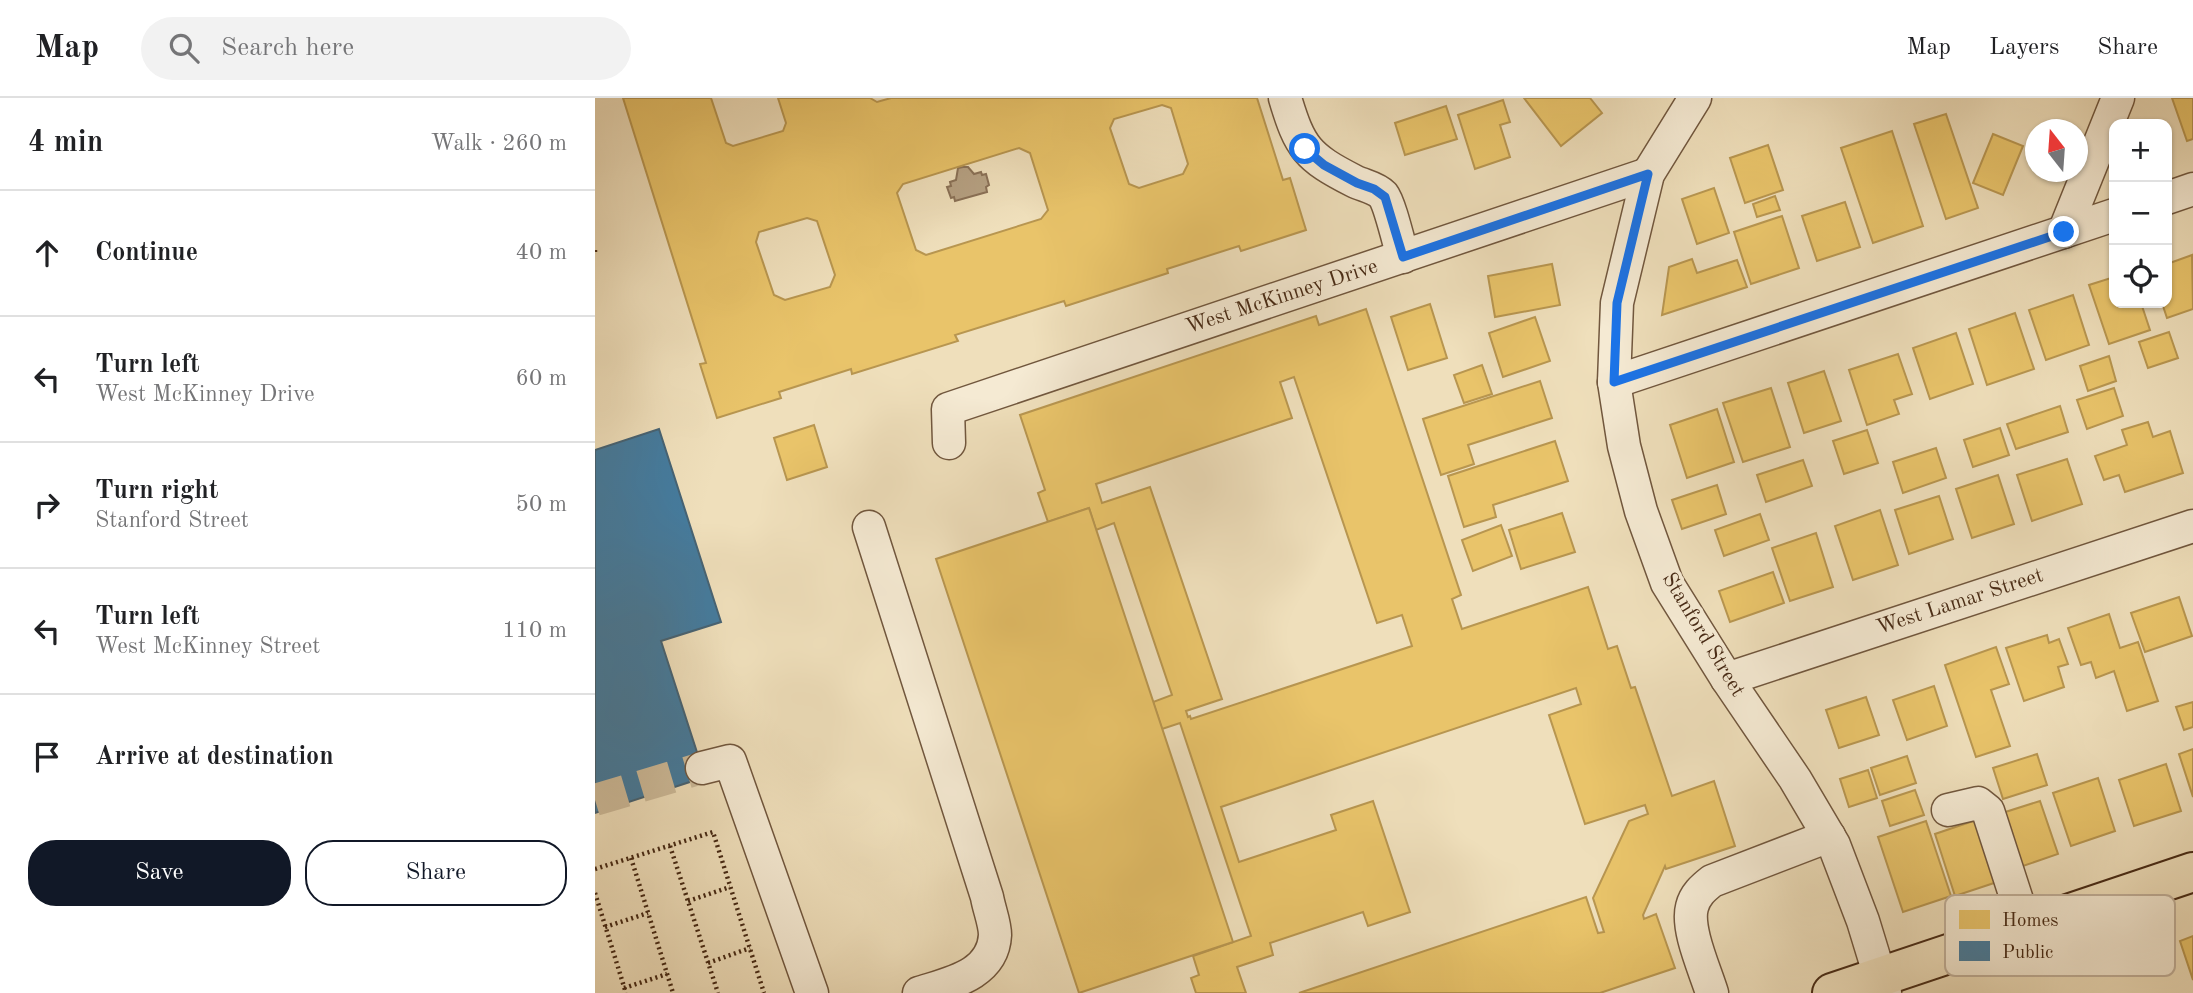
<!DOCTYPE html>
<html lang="en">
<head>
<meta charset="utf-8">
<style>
	body { margin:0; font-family:"Old Standard TT",serif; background:#f2f2f2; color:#202124 }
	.controls { position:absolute; right:21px; top:21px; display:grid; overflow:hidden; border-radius:14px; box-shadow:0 2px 5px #0004 }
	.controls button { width:63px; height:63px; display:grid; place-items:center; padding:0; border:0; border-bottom:2px solid #e0e0e0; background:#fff; color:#202124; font:35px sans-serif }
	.compass { position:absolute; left:1430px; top:21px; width:63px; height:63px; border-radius:50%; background:#fff; box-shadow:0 2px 5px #0004; rotate:343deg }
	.stop { position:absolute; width:21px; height:21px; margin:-16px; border:5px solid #1a73e8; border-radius:50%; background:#fff }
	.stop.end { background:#1a73e8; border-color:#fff; box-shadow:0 2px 7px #0008 }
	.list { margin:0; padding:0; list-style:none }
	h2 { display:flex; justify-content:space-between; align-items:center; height:91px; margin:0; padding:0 28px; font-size:30px }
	h2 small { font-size:23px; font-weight:400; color:#757577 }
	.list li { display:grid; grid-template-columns:46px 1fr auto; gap:21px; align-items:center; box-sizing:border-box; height:126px; padding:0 28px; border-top:2px solid #e0e0e0 }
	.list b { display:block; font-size:26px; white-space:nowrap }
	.list p { margin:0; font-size:23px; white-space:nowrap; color:#757577 }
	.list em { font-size:23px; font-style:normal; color:#757577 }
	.actions { display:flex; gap:14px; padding:21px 28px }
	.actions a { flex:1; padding:16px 0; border:2px solid #111827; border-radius:28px; text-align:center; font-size:24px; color:#111827 }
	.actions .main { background:#111827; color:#fff }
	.icon { flex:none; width:38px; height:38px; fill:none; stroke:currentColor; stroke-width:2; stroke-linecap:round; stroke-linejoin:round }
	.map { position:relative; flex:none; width:1598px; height:895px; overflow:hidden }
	header { display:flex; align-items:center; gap:42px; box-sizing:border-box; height:98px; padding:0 35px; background:#fff; border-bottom:2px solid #e0e0e0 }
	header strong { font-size:33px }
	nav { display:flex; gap:38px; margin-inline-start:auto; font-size:24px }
	.search { width:490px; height:63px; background:#f2f2f2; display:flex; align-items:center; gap:18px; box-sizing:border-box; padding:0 24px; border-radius:38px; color:#757577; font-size:26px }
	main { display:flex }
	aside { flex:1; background:#fff }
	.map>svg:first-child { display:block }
	.water { fill:#b6a183; stroke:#8a7157; stroke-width:2 }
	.homes { fill:#e9c46a; stroke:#b89650; stroke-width:2; fill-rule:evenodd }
	.public { fill:#457b9d; stroke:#466374; stroke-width:2 }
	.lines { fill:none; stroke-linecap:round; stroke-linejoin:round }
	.minor-tunnel { stroke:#cdbb9a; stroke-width:32; stroke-dasharray:32 16; stroke-linecap:butt }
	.minor-casing { stroke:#71573e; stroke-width:35 }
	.major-casing { stroke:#472a15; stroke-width:42 }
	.path { stroke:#472a15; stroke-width:4.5; stroke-dasharray:2 3.5; stroke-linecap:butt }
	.minor { stroke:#f5ead3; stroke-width:32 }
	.major { stroke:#efdfbb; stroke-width:38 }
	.route { stroke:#1a73e8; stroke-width:9 }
	.labels { text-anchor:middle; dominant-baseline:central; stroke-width:7; stroke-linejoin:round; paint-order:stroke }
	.street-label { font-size:21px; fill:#472a15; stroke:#f5ead3 }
	.key { fill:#f5ead3; stroke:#c1b09a; stroke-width:2 }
	.key-label { font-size:19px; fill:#472a15 }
</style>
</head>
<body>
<header>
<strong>Map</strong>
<div class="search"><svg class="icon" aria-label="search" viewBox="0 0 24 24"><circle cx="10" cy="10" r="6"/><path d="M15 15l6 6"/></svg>Search here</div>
<nav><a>Map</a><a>Layers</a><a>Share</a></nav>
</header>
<main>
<aside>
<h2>4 min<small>Walk · 260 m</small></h2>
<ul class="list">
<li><svg class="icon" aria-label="ahead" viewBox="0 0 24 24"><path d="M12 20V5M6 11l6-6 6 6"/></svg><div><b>Continue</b></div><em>40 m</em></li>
<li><svg class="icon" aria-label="left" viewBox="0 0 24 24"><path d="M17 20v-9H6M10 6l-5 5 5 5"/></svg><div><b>Turn left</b><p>West McKinney Drive</p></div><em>60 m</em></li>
<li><svg class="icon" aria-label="right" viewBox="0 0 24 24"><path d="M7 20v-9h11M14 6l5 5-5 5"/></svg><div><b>Turn right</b><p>Stanford Street</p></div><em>50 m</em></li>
<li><svg class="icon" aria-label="left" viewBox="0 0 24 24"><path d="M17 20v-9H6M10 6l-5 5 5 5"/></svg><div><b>Turn left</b><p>West McKinney Street</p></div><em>110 m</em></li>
<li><svg class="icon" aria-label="arrive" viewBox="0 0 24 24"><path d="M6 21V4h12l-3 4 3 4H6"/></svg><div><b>Arrive at destination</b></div></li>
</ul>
<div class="actions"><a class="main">Save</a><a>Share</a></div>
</aside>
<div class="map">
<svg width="1598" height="895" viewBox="0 0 1598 895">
	<rect width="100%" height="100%" fill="#efdfbb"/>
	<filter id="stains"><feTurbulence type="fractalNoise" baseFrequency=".00286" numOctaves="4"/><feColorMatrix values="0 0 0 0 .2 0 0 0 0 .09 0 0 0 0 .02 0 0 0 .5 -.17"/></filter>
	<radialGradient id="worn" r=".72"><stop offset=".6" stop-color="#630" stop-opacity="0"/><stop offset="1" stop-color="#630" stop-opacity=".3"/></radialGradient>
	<polygon class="water" points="368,69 373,69 379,76 386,74 387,77 391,76 394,87 391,89 392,94 360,103 359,99 356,100 352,89 356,88 355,84 361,82 363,70"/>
	<g class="homes">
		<path d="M28,0H116L131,45L138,48L188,33L191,25L183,0H275L282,4L296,0H662L688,82L695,80L711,132L646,153L644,148L572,171L573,175L471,208L469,203L360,237L363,243L257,276L256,271L184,294L186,300L122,320L105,266L111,265ZM567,7L576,10L593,66L588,76L544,90L534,86L515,30L519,21ZM424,50L435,55L453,112L446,121L331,157L321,152L302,95L308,86ZM212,120L222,123L240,177L235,189L190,202L179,197L161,144L164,134Z"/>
		<polygon points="929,0 995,0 1007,15 966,48"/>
		<polygon points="1577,0 1598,0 1598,41 1592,43"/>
		<polygon points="908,2 915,24 905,27 915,59 880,71 863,17"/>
		<polygon points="851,8 862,41 810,57 800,25"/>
		<polygon points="1351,16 1383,110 1351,121 1319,26"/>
		<polygon points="1297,33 1328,128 1278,145 1246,50"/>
		<polygon points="1398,36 1428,48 1408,97 1378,85"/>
		<polygon points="1173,47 1188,92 1150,105 1135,60"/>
		<polygon points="1119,90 1134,135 1102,146 1087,101"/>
		<polygon points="1180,98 1185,112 1162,119 1158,106"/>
		<polygon points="1250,104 1265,149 1222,163 1207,118"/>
		<polygon points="1187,118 1204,170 1156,186 1139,134"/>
		<polygon points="1597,157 1598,211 1572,220 1567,205 1572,205 1572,166"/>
		<polygon points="1097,161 1102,175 1142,162 1152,189 1067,217 1074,169"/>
		<polygon points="957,166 965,207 900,219 893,178"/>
		<polygon points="1519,179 1519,205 1546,205 1555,232 1514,246 1494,187"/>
		<polygon points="1478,197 1494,247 1451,262 1434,212"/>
		<polygon points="835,206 852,260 813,272 796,219"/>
		<path d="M771,211L866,497L857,501L867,531L993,489L1013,551L1022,548L1036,590L1040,589L1077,698L1119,683L1140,748L1071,771L1070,768L1048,817L1049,821L1061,816L1080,870L1005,895H704L991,799L1003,835L1009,834L998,800L1034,723L1053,716L1050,707L990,726L954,617L986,606L981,590L626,709L644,764L741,732L736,717L778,703L815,814L773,828L768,814L675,845L678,857L642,869L651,895H601L596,880L604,877L598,858L656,838L585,625L567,631L558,604L577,597L519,425L501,432L494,410L453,424L443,395L450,392L425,317L721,218L724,227ZM699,279L782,525L807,517L817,548L596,621L595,618L593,619L591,613L627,601L555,389L507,405L501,386L697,320L685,284Z"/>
		<polygon points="1420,215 1439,271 1392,287 1374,231"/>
		<polygon points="940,219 955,263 908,279 894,235"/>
		<polygon points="1574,234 1583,260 1553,270 1544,244"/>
		<polygon points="1361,235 1378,286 1335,301 1318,250"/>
		<polygon points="1303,256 1317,296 1299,302 1304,316 1272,327 1254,272"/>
		<polygon points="1514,258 1521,283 1493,293 1485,268"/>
		<polygon points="887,267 897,296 869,305 859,277"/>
		<polygon points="1229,273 1246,323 1209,335 1193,285"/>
		<polygon points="945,283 957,320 873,347 879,366 846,377 828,321"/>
		<polygon points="1176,290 1195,349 1148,364 1128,305"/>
		<polygon points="1519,290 1528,318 1492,331 1482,302"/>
		<polygon points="1465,308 1473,334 1421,351 1412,326"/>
		<polygon points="1122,311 1139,364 1092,380 1075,327"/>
		<polygon points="1553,324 1558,339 1575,333 1588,375 1530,394 1524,377 1509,382 1500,358 1532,347 1527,332"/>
		<polygon points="219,327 232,369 192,382 179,340"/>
		<polygon points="1405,330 1414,357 1378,369 1369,342"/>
		<polygon points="1272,332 1283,365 1249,376 1238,343"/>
		<polygon points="960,343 973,383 898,407 901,419 869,429 853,378"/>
		<polygon points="1341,350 1351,380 1308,395 1298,364"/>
		<polygon points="1472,361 1487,406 1437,423 1422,377"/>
		<polygon points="1208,362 1217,388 1171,404 1162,377"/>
		<polygon points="1403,377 1419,426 1377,440 1361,391"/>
		<polygon points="1122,387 1131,416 1087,431 1077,402"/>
		<polygon points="1344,398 1358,441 1314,456 1300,412"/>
		<polygon points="494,410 638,844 484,895 341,461"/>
		<polygon points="1285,412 1303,467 1258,482 1240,428"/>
		<polygon points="967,415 980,454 926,471 914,432"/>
		<polygon points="1165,416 1174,442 1129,458 1120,432"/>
		<polygon points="906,427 917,458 878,473 867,442"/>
		<polygon points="1221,435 1238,489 1195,503 1177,450"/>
		<polygon points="1178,474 1189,505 1135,524 1124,493"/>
		<polygon points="1584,499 1597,538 1550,554 1536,515"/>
		<polygon points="1514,516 1525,550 1543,544 1563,603 1532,613 1519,573 1501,580 1496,564 1486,567 1473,530"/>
		<polygon points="1452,537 1454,545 1464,541 1473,566 1463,569 1469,589 1429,603 1411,550"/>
		<polygon points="1401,549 1414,586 1396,592 1415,648 1381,659 1350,567"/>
		<polygon points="1339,588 1352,628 1312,642 1298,602"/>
		<polygon points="1271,599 1284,637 1244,650 1231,612"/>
		<polygon points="1598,604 1598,629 1589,632 1581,609"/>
		<polygon points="1598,651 1598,699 1584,656"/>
		<polygon points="1442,656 1452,687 1408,701 1398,670"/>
		<polygon points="1312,658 1321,685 1285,697 1276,670"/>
		<polygon points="1571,666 1586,713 1539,728 1524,682"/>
		<polygon points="1273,672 1282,700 1254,709 1245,681"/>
		<polygon points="1503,680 1520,733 1476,748 1458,695"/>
		<polygon points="1320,692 1329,717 1295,728 1287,703"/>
		<polygon points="1445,703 1463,756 1419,771 1401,717"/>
		<polygon points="1387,720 1408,782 1360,798 1340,736"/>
		<polygon points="1331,723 1356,798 1308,814 1283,739"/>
		<polygon points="1598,838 1598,882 1585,843"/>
	</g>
	<polygon class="public" points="64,331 126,524 66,543 110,679 0,715 0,352"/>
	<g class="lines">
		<polyline class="minor-tunnel" points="0,702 107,670"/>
		<defs>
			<g id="minor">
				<path d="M690,0C705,50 712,59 759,83C769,88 780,89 788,97C795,106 804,146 808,159"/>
				<polyline points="1100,0 1053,76 1022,205 1019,284 1029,348 1046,413 1072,485 1132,581 1200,681 1239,747 1268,823 1290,895"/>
				<polyline points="1572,100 1598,91"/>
				<polyline points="1469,134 1523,0"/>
				<polyline points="1019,284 1519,117"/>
				<polyline points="354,345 353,311 1053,76"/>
				<path d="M274,429L392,799C394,811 400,825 400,837C398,877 355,885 324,895"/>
				<polyline points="1132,581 1598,428"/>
				<polyline points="107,670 135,663 217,895"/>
				<polyline points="1353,712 1383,705 1393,713 1431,830"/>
				<path d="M1117,895C1110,872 1091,831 1097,809C1100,797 1108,790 1117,783L1234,738"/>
			</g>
			<polyline id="major" points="1237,895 1598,774"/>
		</defs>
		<use href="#minor" class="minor-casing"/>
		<use href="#major" class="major-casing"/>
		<g class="path">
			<polyline points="0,152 0,155"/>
			<polyline points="75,748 123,895"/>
			<polyline points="36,760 78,895"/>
			<polyline points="0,771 118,734 169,895"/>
			<polyline points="0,795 31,895"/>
			<polyline points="93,803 135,789"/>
			<polyline points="10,829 53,815"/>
			<polyline points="113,865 155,850"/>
			<polyline points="29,890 72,876"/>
		</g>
		<use href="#minor" class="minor"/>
		<use href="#major" class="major"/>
	</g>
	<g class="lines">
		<polyline class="route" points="710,51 729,67 762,85 779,91 790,99 808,159 1053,76 1022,205 1019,284 1469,134"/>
	</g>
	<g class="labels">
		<g class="street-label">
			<text transform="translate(687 199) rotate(-18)">West McKinney Drive</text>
			<text transform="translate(1365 504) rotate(-18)">West Lamar Street</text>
			<text transform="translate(1108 537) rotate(59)">Stanford Street</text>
		</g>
	</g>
	<rect x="1350" y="797" width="230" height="81" rx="10" class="key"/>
	<rect x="1364" y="812" width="31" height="19" fill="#e9c46a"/>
	<rect x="1364" y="843" width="31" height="20" fill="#457b9d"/>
	<g class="key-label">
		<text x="1407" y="828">Homes</text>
		<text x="1407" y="860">Public</text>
	</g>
	<rect width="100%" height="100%" filter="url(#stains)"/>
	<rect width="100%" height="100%" fill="url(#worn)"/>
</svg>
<div class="controls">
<button>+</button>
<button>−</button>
<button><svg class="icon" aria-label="locate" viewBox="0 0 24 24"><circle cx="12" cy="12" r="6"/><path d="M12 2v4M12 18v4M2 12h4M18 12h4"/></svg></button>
</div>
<svg class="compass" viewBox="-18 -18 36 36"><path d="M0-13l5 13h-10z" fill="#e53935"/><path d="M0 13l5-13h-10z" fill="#757577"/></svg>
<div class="stop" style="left:710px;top:51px"></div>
<div class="stop end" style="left:1469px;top:134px"></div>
</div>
</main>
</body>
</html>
